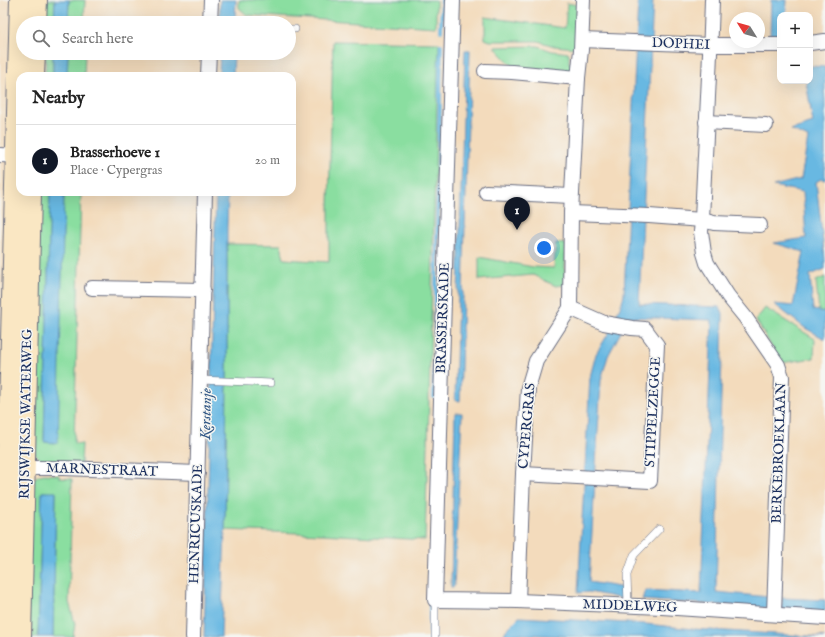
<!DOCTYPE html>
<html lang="en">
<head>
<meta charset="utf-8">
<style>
	body { margin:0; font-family:"IM FELL English",serif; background:#f6f6f6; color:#222 }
	.controls { position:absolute; right:12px; top:12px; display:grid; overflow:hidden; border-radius:8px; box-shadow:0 4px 16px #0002 }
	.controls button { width:36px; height:36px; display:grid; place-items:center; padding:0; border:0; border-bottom:1px solid #e0e0e0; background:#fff; color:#222; font:20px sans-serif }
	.compass { position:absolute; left:729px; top:12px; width:36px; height:36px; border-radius:50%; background:#fff; box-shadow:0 4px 16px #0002; rotate:307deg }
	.you { position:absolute; left:544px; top:248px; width:14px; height:14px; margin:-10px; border:3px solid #fff; border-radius:50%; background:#1a73e8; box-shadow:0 0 0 6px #1a73e833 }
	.badge { display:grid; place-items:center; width:26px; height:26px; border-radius:50%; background:#111827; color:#fff; font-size:13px; font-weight:700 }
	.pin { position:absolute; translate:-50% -33px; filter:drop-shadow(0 1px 2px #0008) }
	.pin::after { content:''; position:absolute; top:21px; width:14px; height:12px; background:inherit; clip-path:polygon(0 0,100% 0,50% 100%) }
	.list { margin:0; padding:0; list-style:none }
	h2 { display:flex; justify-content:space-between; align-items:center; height:52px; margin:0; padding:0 16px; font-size:17px }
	h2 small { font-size:13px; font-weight:400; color:#767676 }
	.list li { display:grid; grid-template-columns:26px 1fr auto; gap:12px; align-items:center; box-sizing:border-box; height:72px; padding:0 16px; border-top:1px solid #e0e0e0 }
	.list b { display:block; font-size:15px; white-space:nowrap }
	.list p { margin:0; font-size:13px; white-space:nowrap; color:#767676 }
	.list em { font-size:13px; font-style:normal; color:#767676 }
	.icon { flex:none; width:22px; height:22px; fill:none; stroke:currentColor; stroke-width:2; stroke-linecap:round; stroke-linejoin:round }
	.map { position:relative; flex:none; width:825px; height:637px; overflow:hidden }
	.search { position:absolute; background:#fff; box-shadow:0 4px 16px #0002; left:16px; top:16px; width:280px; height:44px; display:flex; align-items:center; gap:10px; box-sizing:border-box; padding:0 14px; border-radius:22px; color:#767676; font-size:15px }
	.panel { position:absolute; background:#fff; box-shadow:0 4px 16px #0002; left:16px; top:72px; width:280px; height:124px; border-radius:12px }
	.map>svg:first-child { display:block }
	.green { fill:#8adea0; stroke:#52867f }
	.water { fill:#67b8e2; stroke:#4174a0 }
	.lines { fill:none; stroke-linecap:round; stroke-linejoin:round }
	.stream { stroke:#67b8e2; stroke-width:4 }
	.service-casing { stroke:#676b7f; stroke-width:8 }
	.minor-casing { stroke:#676b7f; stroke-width:16 }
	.secondary-casing { stroke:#676b7f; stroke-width:22 }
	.service { stroke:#fff; stroke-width:7 }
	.minor { stroke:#fff; stroke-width:14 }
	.secondary { stroke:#fae7c3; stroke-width:20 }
	.labels { text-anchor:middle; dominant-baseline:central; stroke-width:3; stroke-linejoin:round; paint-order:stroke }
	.street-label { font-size:14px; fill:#1b2f5e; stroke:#f6f6f2 }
	.water-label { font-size:15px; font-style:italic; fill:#325886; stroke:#f6f6f2 }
</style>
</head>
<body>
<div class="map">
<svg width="825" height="637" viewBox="0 0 825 637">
	<rect width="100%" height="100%" fill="#f6f6f2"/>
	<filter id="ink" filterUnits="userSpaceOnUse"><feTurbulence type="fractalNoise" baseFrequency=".025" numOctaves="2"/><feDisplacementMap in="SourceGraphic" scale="8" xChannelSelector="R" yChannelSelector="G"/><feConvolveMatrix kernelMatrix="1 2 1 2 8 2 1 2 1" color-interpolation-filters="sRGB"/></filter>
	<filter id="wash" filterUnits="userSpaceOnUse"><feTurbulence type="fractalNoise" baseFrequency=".012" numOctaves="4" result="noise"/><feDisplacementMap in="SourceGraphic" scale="16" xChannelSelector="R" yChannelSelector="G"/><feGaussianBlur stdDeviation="0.9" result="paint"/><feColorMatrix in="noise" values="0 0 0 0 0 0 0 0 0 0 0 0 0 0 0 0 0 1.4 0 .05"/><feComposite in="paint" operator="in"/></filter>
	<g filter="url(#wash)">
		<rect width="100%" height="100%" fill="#f3dbbc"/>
		<g class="green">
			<polygon points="40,0 55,0 54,23 39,23"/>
			<polygon points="69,0 85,0 84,21 86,21 86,23 68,23"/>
			<polygon points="239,0 436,0 436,27 247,15 239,8"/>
			<polygon points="567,3 577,5 576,48 554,46 538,41 490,41 485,39 485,17 565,28"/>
			<polygon points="333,41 439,43 438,66 429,395 428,446 425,540 323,534 225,530 227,376 227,244 281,245 284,259 329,262 329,206"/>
			<polygon points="538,46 552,51 569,53 569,63 573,63 572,71 514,68 495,47"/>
			<polygon points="46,53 53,53 53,76 45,76"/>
			<polygon points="68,53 85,53 84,76 67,76"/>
			<polygon points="35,192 50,192 44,442 57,443 64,192 81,192 74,443 82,444 81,464 43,461 40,459 34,453"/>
			<polygon points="556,243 566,244 564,285 556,286 533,275 479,280 479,257 533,267 554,268"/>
			<polygon points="825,277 825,312 819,311 816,281"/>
			<polygon points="765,308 815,339 814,358 781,363 756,320"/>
			<polygon points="44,474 59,475 59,478 72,479 69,602 75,624 73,637 53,637 56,493 42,492 38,637 24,637 33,479 39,475"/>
		</g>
		<g class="water">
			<polygon points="55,0 69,0 68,23 54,23"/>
			<polygon points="220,0 236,0 235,19 220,19"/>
			<polygon points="638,0 653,0 639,304 719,307 723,313 716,592 769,597 769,608 642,600 645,590 701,593 712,320 629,317 608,356 601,380 589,582 625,588 624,599 589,592 578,593 590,377 596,354 608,334 622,302 624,295"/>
			<polygon points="771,0 787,0 786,15 780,15 780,39 770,39"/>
			<polygon points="465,50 470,50 460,401 455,400"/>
			<polygon points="53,53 68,53 67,76 53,76"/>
			<polygon points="220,53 234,53 233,76 219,76"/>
			<polygon points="810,66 825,67 825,90 824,91 825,99 825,180 821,179 816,182 825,259 825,269 810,275 813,310 825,312 825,339 805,328 774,304 793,306 804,252 774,243 806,238 803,192 773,186 801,179 808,138 791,130 813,123 806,81 810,81"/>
			<polygon points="50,192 64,192 58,443 44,442"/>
			<polygon points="216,192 228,192 227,227 227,376 225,530 221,637 204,637"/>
			<polygon points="455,413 462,413 454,587 451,587"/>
			<polygon points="42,492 56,492 53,637 38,637"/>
			<polygon points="782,598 825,600 825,612 782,609"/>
			<polygon points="519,617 646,624 693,629 825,637 583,637 514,634 512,637 503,637 506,630"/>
		</g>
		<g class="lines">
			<g class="stream">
				<polyline points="441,31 442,0"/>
				<polyline points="434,397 441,45"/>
				<polyline points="430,637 430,599"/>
			</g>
		</g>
	</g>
	<g filter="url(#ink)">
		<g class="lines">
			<defs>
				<g id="service">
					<polyline points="289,29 295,29"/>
					<polyline points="200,380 271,383"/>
					<polyline points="628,605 627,575 634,555 659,529"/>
					<polyline points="435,637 435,600"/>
				</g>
				<g id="minor">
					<polyline points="453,0 435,600 518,601 662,607 825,618"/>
					<path d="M712,0C710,73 705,146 702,220L701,232L704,253L707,263L728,296L745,317L778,365L782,377L774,614"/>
					<polyline points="210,23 211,0"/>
					<polyline points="582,40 711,45 780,45"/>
					<polyline points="810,43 825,41"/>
					<polyline points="485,71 512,72 578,78"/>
					<polyline points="208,76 209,53"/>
					<polyline points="706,122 766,125"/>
					<polyline points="0,155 20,156"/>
					<polyline points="486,192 571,196"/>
					<polyline points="571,213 649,216 702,220 714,223 760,225"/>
					<polyline points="92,288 203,290"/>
					<polyline points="15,468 63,468 198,473"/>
					<polyline points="523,474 650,481 657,345 645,329 632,328 604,323 570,308"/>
					<polyline points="518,601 523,474 528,388 536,361 570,308 571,213 578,78 581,50 583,0"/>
					<polyline points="193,637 205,192"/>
				</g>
				<g id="secondary">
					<polyline points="36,23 37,0"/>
					<polyline points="34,76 35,53"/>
					<polyline points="3,637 20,0"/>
					<path d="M21,637C25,489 27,340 31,192"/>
				</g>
			</defs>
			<use href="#service" class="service-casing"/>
			<use href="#minor" class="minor-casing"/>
			<use href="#secondary" class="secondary-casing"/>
			<use href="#service" class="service"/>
			<use href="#minor" class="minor"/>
			<use href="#secondary" class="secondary"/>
		</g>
	</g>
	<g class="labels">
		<g class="street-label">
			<text transform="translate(681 44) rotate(2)">DOPHEI</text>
			<text transform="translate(443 318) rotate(-88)">BRASSERSKADE</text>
			<text transform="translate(653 412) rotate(-87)">STIPPELZEGGE</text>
			<text transform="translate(26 414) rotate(-89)">RIJSWIJKSE WATERWEG</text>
			<text transform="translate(527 426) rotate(-85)">CYPERGRAS</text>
			<text transform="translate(779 453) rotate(-88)">BERKEBROEKLAAN</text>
			<text transform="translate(102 470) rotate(2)">MARNESTRAAT</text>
			<text transform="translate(196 524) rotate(-88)">HENRICUSKADE</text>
			<text transform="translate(630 606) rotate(2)">MIDDELWEG</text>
		</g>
		<g class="water-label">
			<text transform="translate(206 414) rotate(-89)">Kerstanje</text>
		</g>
	</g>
</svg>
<div class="controls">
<button>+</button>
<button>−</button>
</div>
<svg class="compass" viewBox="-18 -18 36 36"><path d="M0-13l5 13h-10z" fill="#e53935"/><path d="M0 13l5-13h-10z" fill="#767676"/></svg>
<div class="you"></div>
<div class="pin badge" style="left:517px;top:230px">1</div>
<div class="search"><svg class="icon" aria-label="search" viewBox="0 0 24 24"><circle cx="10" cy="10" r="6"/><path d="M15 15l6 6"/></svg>Search here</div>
<section class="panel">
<h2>Nearby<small></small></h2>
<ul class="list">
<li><span class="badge">1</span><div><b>Brasserhoeve 1</b><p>Place · Cypergras</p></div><em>20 m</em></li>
</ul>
</section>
</div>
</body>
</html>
